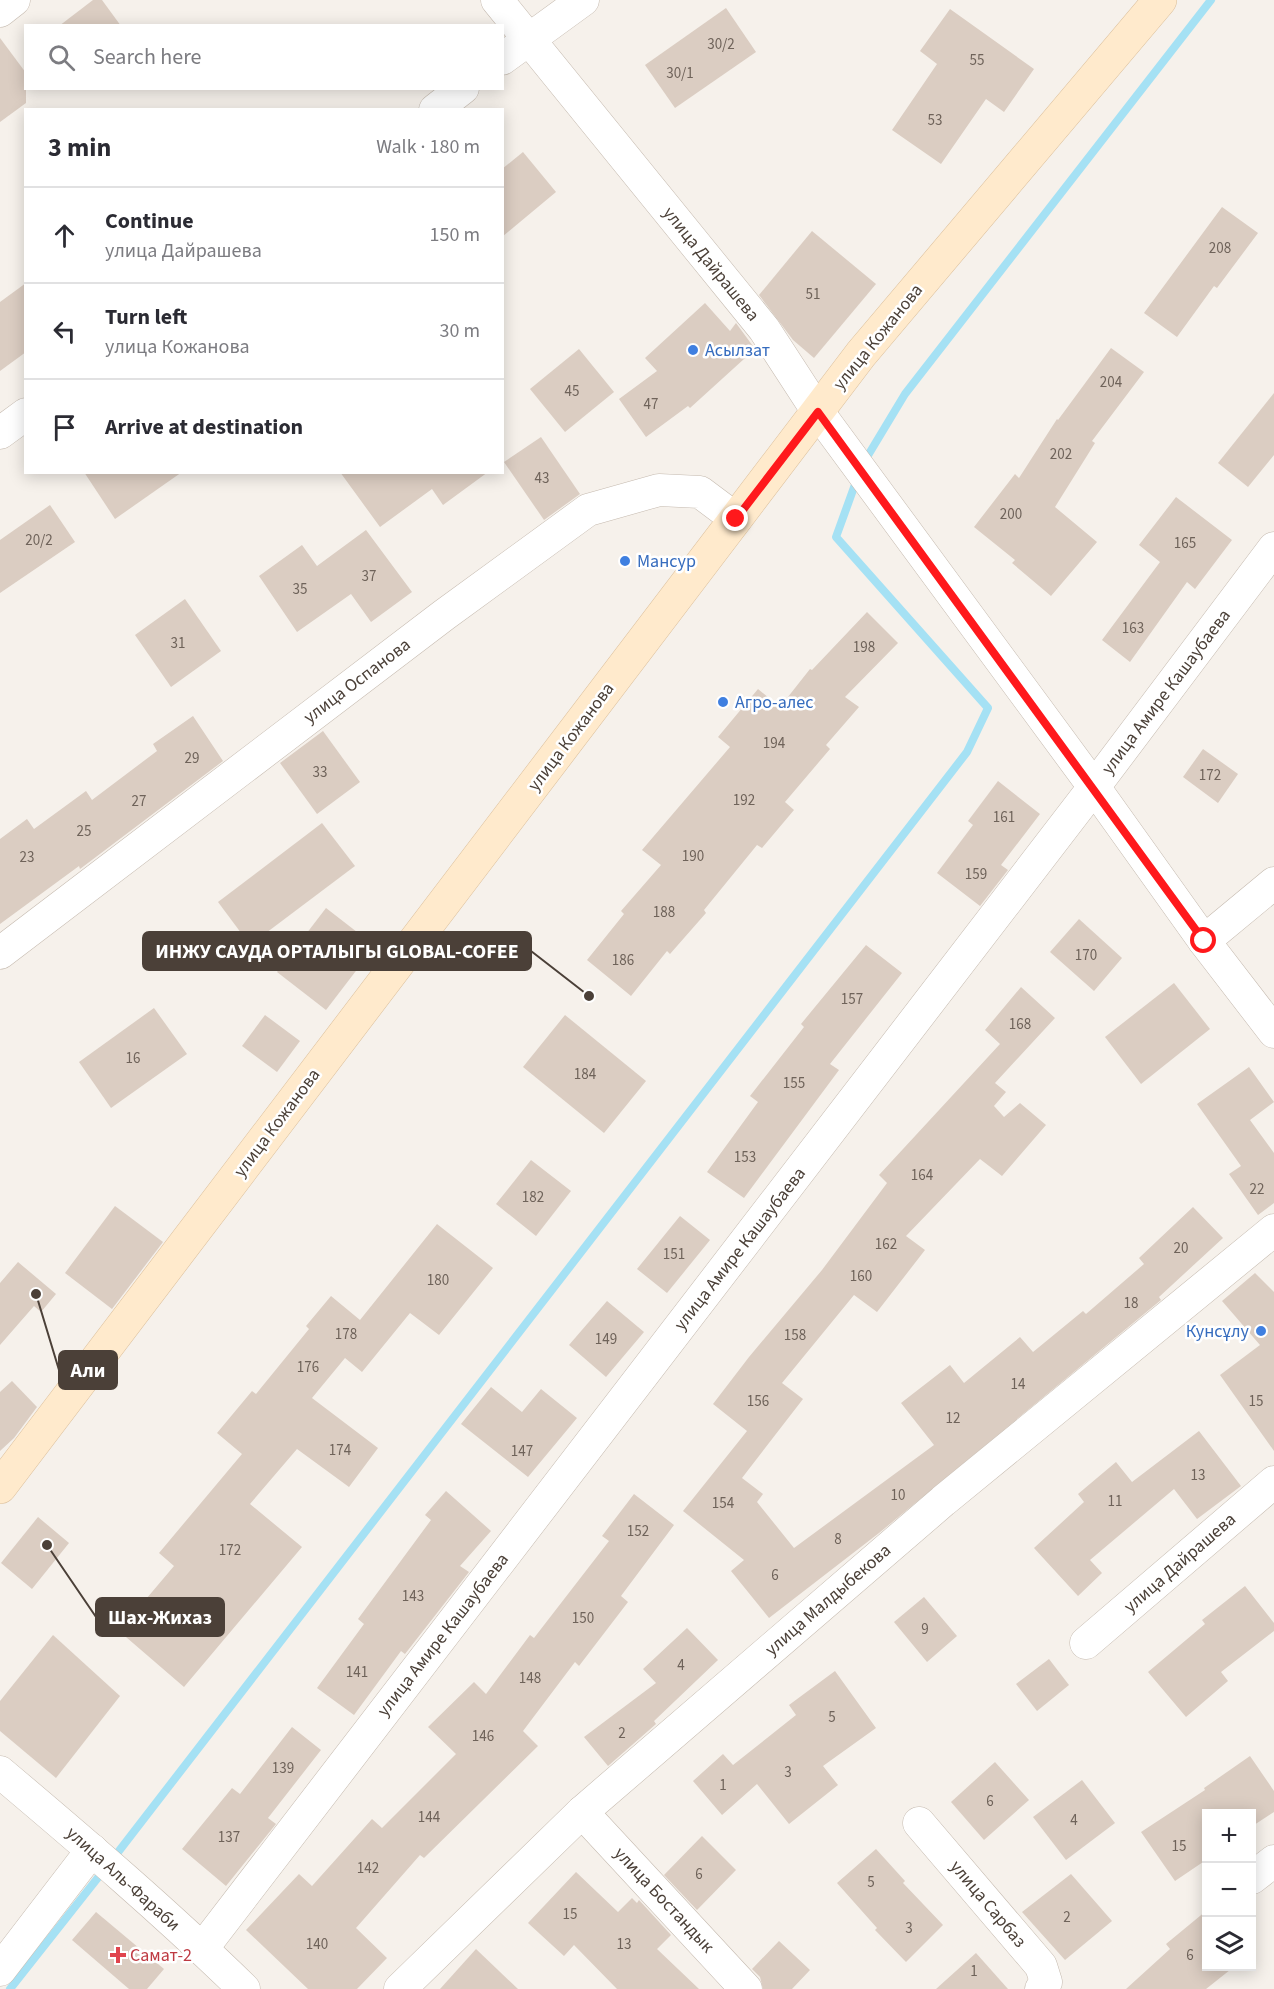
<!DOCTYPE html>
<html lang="en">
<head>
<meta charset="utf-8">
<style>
	body { margin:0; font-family:"Source Sans 3",sans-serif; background:#f7f7f7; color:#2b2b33 }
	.controls { position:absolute; right:18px; bottom:18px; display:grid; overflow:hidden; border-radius:0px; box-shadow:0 3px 15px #0003 }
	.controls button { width:54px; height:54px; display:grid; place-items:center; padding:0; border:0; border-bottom:2px solid #e1e1e2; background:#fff; color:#2b2b33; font:30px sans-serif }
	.stop { position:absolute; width:18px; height:18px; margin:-14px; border:4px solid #ff191c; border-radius:50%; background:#fff }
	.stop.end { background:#ff191c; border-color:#fff; box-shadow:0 2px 6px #0008 }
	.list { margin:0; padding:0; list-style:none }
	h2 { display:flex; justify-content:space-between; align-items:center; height:78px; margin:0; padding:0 24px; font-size:26px }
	h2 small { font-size:20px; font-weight:400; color:#7c7c81 }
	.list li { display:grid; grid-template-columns:39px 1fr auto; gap:18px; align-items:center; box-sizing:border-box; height:96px; padding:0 24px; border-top:2px solid #e1e1e2 }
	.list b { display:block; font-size:22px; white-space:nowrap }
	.list p { margin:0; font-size:20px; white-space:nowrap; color:#7c7c81 }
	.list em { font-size:20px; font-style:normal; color:#7c7c81 }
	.icon { flex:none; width:33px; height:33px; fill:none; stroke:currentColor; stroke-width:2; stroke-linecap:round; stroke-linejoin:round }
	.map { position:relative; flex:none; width:1274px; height:1989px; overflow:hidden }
	.search { position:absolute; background:#fff; box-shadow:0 3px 15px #0003; left:24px; top:24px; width:480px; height:66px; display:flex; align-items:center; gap:15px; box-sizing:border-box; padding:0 21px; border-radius:0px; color:#7c7c81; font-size:22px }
	.panel { position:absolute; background:#fff; box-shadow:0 3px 15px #0003; left:24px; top:108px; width:480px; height:366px; border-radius:0px }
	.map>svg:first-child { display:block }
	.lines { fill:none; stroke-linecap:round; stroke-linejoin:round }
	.stream { stroke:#a5e1f4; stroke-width:8 }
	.building { fill:#dbcdc2 }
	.minor-casing { stroke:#c5baaf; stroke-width:33 }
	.secondary-casing { stroke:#dbbf9b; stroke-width:34 }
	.minor { stroke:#fff; stroke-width:32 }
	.secondary { stroke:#ffeacc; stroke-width:33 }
	.route { stroke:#ff191c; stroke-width:8 }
	.shop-dot { fill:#3f7fe0; stroke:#fff; stroke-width:2 }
	.health-dot { fill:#e0444e; stroke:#fff; stroke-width:2 }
	.labels { text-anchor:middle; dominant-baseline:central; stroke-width:5; stroke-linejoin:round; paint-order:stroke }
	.number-label { font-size:15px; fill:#6f635a }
	.street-label { font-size:18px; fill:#4b4038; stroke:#fff }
	.shop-label { font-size:18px; fill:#366cbe; stroke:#fff; text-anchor:start }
	.health-label { font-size:18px; fill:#be3a42; stroke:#fff; text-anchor:start }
	.leader { fill:none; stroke:#4b4038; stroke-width:2 }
	.callout-dot { fill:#4b4038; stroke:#fff; stroke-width:2 }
	.callout { fill:#4b4038; stroke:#4b4038; stroke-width:2 }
	.callout-label { font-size:20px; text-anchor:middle; font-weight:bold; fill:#fff }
</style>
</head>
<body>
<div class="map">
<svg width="1274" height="1989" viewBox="0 0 1274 1989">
	<rect width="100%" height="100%" fill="#f6f1eb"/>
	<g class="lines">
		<g class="stream">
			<polyline points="864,462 905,394 1211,0"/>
			<polyline points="112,1860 967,752 988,708 836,537 857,479"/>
			<polyline points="10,1989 104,1870"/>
		</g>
	</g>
	<g class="building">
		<polygon points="93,0 102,0 121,26 59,26"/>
		<polygon points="726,8 756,52 675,108 645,65"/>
		<polygon points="950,9 1034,69 1004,112 986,99 941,164 892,130 937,64 920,51"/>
		<polygon points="0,38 26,73 26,103 0,122"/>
		<polygon points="523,152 556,192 502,237 502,169"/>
		<polygon points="1222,207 1258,233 1217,288 1214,286 1177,337 1144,313"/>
		<polygon points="812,231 876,284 814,358 793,340 759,295"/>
		<polygon points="26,283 26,352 0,371 0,302"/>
		<polygon points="705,303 730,331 736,323 755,349 690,408 688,406 646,437 619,399 657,371 645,358"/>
		<polygon points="1111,348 1144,372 1092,441 1095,443 1055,507 1097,542 1051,596 1012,563 1015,560 974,527 1015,474 1019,478 1057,419 1058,420"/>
		<polygon points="579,349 614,392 565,432 530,389"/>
		<polygon points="1274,393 1274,455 1248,487 1218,463"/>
		<polygon points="541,437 580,494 544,520 504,462"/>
		<polygon points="84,472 182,472 115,519"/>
		<polygon points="340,472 488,472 443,505 432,489 380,527"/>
		<polygon points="1176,497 1232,540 1195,589 1187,582 1130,662 1102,640 1160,562 1139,545"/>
		<polygon points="50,505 75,542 0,593 0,540"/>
		<polygon points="366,530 412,592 371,622 351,594 297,632 259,576 302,545 317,566"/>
		<polygon points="185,599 221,651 171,687 135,635"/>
		<polygon points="867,612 898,643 845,697 859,707 826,745 830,749 785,802 794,810 762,848 757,845 704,910 706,913 670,954 667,951 631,996 587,960 624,914 621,911 661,865 642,850 730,747 718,737 758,689 780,707 810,669 812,670"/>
		<polygon points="193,716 223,761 80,869 79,866 0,924 0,839 27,819 34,829 86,791 92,800 157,751 153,744"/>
		<polygon points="323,731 360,782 317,814 280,763"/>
		<polygon points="1203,749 1238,774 1218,803 1183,777"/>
		<polygon points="998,781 1040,814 1001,865 1008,870 980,906 937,873 973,825 968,821"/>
		<polygon points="322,823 355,866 250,945 218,902"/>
		<polygon points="326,908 375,946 326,1010 277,972"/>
		<polygon points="1079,919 1122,958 1094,991 1050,952"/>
		<polygon points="866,945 902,973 830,1064 839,1070 744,1198 707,1172 758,1102 750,1096 804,1027 801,1024"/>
		<polygon points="1174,983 1210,1029 1141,1084 1105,1037"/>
		<polygon points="1021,987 1055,1018 995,1083 1006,1092 994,1106 1004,1117 1020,1103 1046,1125 1002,1176 980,1159 906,1236 925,1250 877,1312 854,1295 782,1383 803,1399 742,1478 763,1494 757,1502 794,1548 934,1445 901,1403 950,1365 964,1383 1020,1337 1033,1352 1083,1311 1086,1314 1144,1264 1139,1258 1193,1207 1223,1238 1159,1297 1161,1300 879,1533 769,1618 731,1571 744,1560 683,1511 747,1431 713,1404 749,1357 822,1270 887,1183 879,1175 1000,1044 985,1030"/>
		<polygon points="154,1008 187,1054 111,1108 79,1062"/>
		<polygon points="265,1015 300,1041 277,1072 242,1046"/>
		<polygon points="565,1015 646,1081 604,1133 523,1067"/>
		<polygon points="1249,1067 1274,1102 1250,1120 1274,1153 1274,1203 1258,1215 1229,1174 1241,1166 1197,1104"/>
		<polygon points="531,1160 571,1191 536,1236 496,1204"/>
		<polygon points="115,1206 163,1242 112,1309 65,1273"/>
		<polygon points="680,1216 710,1240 667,1293 637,1269"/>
		<polygon points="437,1224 493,1268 439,1335 410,1313 362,1372 345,1358 312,1398 378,1448 349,1487 297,1449 250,1504 302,1547 184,1687 119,1631 174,1566 159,1553 242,1454 217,1433 252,1391 256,1394 309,1329 306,1326 331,1296 360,1320"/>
		<polygon points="18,1262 56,1294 41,1312 34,1306 0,1345 0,1283"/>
		<polygon points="1255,1273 1274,1292 1274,1451 1220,1375 1260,1345 1222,1301"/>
		<polygon points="607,1301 644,1332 606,1377 569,1345"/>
		<polygon points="12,1381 37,1407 14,1438 0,1451 0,1392"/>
		<polygon points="491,1387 522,1412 541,1389 577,1418 528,1477 461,1424"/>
		<polygon points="1199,1431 1241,1486 1197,1519 1174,1489 1090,1560 1102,1573 1078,1596 1034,1548 1084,1502 1078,1494 1116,1462 1132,1482"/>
		<polygon points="446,1491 491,1531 460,1566 469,1572 405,1654 401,1651 354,1715 317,1688 364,1624 358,1619 431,1520 425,1515"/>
		<polygon points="634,1494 674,1525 621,1596 628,1602 579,1666 575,1662 523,1731 538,1746 424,1858 420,1855 356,1928 387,1958 357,1989 308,1989 246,1930 299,1874 312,1886 372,1819 382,1828 456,1754 428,1727 474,1682 486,1694 530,1635 534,1638 609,1541 602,1536"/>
		<polygon points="38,1517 69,1543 32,1589 1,1563"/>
		<polygon points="1245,1586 1274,1623 1274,1631 1221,1672 1228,1681 1186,1717 1148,1672 1205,1624 1202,1620"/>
		<polygon points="924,1597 957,1636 927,1662 894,1622"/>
		<polygon points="687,1628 718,1660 654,1721 656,1724 608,1766 584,1737 656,1683 643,1669"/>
		<polygon points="53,1635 120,1696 56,1778 0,1731 0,1701"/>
		<polygon points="1049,1659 1069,1685 1037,1711 1016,1684"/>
		<polygon points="835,1671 876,1728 823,1766 838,1785 789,1824 757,1784 722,1815 693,1781 723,1754 733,1765 796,1715 789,1705"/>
		<polygon points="292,1727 321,1750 268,1818 276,1824 226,1886 182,1849 232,1788 240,1794"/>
		<polygon points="1250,1756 1274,1791 1274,1812 1251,1827 1251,1814 1206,1814 1206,1860 1175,1881 1141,1832 1205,1790 1204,1788"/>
		<polygon points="995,1762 1029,1800 984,1840 951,1802"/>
		<polygon points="1082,1780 1115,1823 1066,1860 1033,1817"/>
		<polygon points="702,1836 736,1870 697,1910 664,1875"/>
		<polygon points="876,1849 905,1881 903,1883 943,1925 906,1962 875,1930 877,1928 837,1883"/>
		<polygon points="576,1872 618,1912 632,1898 637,1903 639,1900 671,1935 657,1949 699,1989 617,1989 574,1945 564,1956 528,1923"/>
		<polygon points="1071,1874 1112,1921 1065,1960 1022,1912"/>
		<polygon points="1206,1911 1206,1966 1235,1966 1206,1989 1126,1989 1170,1949 1166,1944"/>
		<polygon points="96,1912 164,1969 147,1989 129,1989 72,1940"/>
		<polygon points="779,1941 810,1970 792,1989 763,1989 760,1977 752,1969"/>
		<polygon points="476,1949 518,1989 440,1989"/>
		<polygon points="976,1953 1008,1989 936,1989"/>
	</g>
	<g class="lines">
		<defs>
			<g id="minor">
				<polyline points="497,0 764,329 818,412 1094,787 1204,941 1274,1032"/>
				<polyline points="0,11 14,0"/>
				<polyline points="502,59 583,0"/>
				<polyline points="435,110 463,88"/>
				<polyline points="0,433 26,414"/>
				<polyline points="1204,941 1274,883"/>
				<polyline points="0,953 444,615 588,510 659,490 700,492 736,519"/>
				<polyline points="1086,1643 1274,1482"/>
				<path d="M0,1772C83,1842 166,1913 244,1989"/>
				<polyline points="582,1812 746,1989"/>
				<polyline points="919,1823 1041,1966 1046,1982 1041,1989"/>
				<polyline points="1252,1878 1274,1861"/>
				<polyline points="202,1949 1094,787 1274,548"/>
				<polyline points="0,1970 92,1850"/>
				<polyline points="400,1989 582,1812 943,1501 1274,1230"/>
			</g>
			<polyline id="secondary" points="0,1487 861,354 1160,0"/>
		</defs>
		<use href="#minor" class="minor-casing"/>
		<use href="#secondary" class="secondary-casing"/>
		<use href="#minor" class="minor"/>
		<use href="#secondary" class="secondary"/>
	</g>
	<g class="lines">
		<polyline class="route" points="736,519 818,412 1204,941"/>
	</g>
	<g class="shop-dot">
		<circle cx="693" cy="350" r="6"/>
		<circle cx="625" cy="561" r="6"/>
		<circle cx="723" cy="702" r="6"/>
		<circle cx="1261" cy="1331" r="6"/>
	</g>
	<path class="health-dot" d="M115 1946h6v6h6v6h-6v6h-6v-6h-6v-6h6z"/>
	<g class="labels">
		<g class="number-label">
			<text x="721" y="44">30/2</text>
			<text x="977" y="60">55</text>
			<text x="680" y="73">30/1</text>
			<text x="935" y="120">53</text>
			<text x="1220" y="248">208</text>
			<text x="813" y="294">51</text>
			<text x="1111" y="382">204</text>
			<text x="572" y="391">45</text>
			<text x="651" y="404">47</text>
			<text x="1061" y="454">202</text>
			<text x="542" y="478">43</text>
			<text x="1011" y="514">200</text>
			<text x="39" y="540">20/2</text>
			<text x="1185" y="543">165</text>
			<text x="369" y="576">37</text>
			<text x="300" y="589">35</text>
			<text x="1133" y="628">163</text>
			<text x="178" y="643">31</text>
			<text x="864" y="647">198</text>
			<text x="774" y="743">194</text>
			<text x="192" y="758">29</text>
			<text x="320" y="772">33</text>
			<text x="1210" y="775">172</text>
			<text x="744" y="800">192</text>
			<text x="139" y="801">27</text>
			<text x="1004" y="817">161</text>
			<text x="84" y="831">25</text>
			<text x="693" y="856">190</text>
			<text x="27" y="857">23</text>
			<text x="976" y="874">159</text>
			<text x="664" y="912">188</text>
			<text x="1086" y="955">170</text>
			<text x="623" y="960">186</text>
			<text x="852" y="999">157</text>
			<text x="1020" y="1024">168</text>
			<text x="133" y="1058">16</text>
			<text x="585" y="1074">184</text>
			<text x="794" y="1083">155</text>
			<text x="745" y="1157">153</text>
			<text x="922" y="1175">164</text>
			<text x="1257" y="1189">22</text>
			<text x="533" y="1197">182</text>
			<text x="886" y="1244">162</text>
			<text x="1181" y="1248">20</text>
			<text x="674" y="1254">151</text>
			<text x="861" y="1276">160</text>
			<text x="438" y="1280">180</text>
			<text x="1131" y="1303">18</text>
			<text x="346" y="1334">178</text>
			<text x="795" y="1335">158</text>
			<text x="606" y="1339">149</text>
			<text x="308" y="1367">176</text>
			<text x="1018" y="1384">14</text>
			<text x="758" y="1401">156</text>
			<text x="1256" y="1401">15</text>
			<text x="953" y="1418">12</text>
			<text x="340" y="1450">174</text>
			<text x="522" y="1451">147</text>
			<text x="1198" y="1475">13</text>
			<text x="898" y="1495">10</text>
			<text x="1115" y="1501">11</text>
			<text x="723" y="1503">154</text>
			<text x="638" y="1531">152</text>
			<text x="838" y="1539">8</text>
			<text x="230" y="1550">172</text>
			<text x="775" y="1575">6</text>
			<text x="413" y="1596">143</text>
			<text x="583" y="1618">150</text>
			<text x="925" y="1629">9</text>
			<text x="681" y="1665">4</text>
			<text x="357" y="1672">141</text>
			<text x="530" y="1678">148</text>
			<text x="832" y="1717">5</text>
			<text x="622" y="1733">2</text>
			<text x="483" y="1736">146</text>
			<text x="283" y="1768">139</text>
			<text x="788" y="1772">3</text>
			<text x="723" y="1785">1</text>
			<text x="990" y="1801">6</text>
			<text x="429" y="1817">144</text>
			<text x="1074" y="1820">4</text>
			<text x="229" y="1837">137</text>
			<text x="1179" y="1846">15</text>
			<text x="368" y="1868">142</text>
			<text x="699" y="1874">6</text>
			<text x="871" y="1882">5</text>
			<text x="570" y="1914">15</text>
			<text x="1067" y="1917">2</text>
			<text x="909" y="1928">3</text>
			<text x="317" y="1944">140</text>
			<text x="624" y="1944">13</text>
			<text x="1190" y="1955">6</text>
			<text x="974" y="1971">1</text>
		</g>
		<g class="street-label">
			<text transform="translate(711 264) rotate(51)">улица Дайрашева</text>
			<text transform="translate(878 337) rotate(-51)">улица Кожанова</text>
			<text transform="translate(357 681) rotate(-37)">улица Оспанова</text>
			<text transform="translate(1166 692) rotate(-53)">улица Амире Кашаубаева</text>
			<text transform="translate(571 737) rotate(-53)">улица Кожанова</text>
			<text transform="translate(277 1123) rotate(-53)">улица Кожанова</text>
			<text transform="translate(740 1249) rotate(-52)">улица Амире Кашаубаева</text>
			<text transform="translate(1180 1563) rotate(-41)">улица Дайрашева</text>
			<text transform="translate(828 1600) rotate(-41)">улица Малдыбекова</text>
			<text transform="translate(443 1635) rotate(-52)">улица Амире Кашаубаева</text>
			<text transform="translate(123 1879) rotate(42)">улица Аль-Фараби</text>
			<text transform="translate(664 1900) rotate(47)">улица Бостандык</text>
			<text transform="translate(988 1904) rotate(50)">улица Сарбаз</text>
		</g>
		<g class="shop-label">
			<text x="705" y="350">Асылзат</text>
			<text x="637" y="561">Мансур</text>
			<text x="735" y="702">Агро-алес</text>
			<text x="1249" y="1331" text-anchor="end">Кунсұлу</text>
		</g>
		<g class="health-label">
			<text x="130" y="1955">Самат-2</text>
		</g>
	</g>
	<path class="leader" d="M589 996L531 951M36 1294L59 1370M47 1545L96 1617"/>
	<g class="callout-dot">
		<circle cx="589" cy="996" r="6"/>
		<circle cx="36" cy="1294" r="6"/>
		<circle cx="47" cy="1545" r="6"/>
	</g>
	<g class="callout">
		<rect x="143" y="932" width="388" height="38" rx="6"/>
		<rect x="59" y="1351" width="58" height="38" rx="6"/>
		<rect x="96" y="1598" width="128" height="38" rx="6"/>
	</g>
	<g class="callout-label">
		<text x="337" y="958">ИНЖУ САУДА ОРТАЛЫГЫ GLOBAL-COFEE</text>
		<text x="88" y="1377">Али</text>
		<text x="160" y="1624">Шах-Жихаз</text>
	</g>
</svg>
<div class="controls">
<button>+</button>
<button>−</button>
<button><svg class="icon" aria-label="layers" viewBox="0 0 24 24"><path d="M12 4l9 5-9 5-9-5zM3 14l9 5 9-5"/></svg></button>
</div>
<div class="stop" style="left:1204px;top:941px"></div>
<div class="stop end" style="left:736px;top:519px"></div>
<div class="search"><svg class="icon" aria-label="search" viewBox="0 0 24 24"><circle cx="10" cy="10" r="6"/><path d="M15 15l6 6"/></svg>Search here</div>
<section class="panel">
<h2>3 min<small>Walk · 180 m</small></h2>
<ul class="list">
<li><svg class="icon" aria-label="ahead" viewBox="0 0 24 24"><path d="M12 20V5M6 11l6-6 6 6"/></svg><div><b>Continue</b><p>улица Дайрашева</p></div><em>150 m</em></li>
<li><svg class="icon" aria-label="left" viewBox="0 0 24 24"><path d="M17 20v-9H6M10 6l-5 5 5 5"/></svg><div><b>Turn left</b><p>улица Кожанова</p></div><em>30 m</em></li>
<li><svg class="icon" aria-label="arrive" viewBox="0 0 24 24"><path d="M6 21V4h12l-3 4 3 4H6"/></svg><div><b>Arrive at destination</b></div></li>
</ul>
</section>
</div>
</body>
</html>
